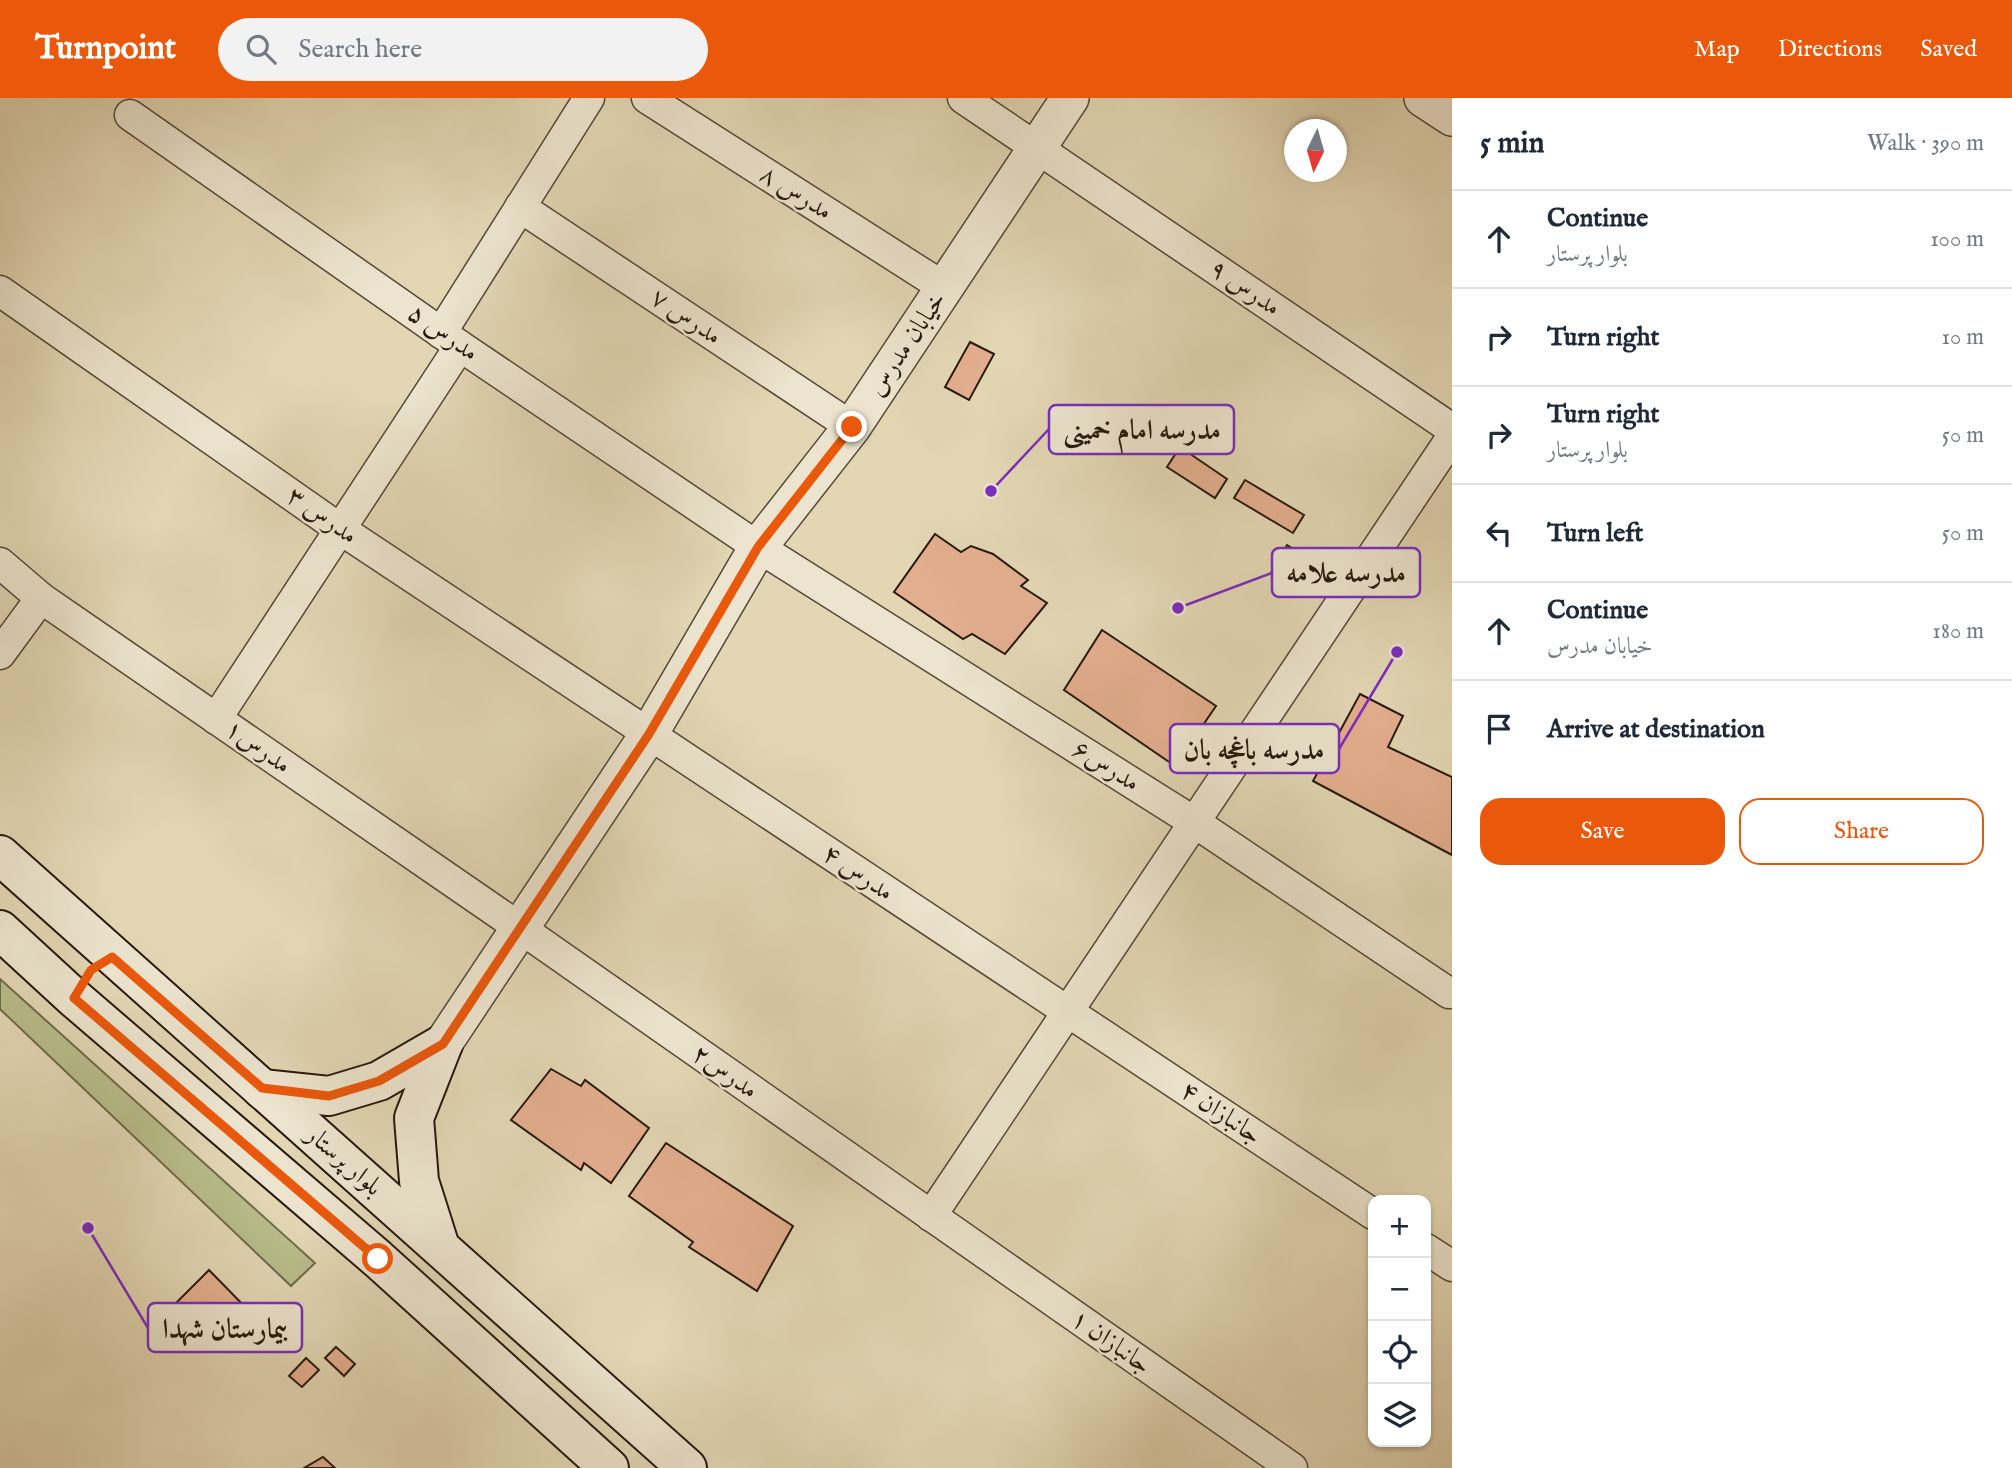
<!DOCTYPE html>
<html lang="en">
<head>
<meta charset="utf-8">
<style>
	body { margin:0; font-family:"IM FELL English",Amiri,serif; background:#f2f2f3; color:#1f2937 }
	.controls { position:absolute; right:21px; bottom:21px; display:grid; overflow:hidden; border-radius:14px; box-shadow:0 2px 5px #0004 }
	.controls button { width:63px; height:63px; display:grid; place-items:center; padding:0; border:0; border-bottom:2px solid #e0e1e3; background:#fff; color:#1f2937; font:35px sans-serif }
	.compass { position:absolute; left:1284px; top:21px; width:63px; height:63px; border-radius:50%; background:#fff; box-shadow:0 2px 5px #0004; rotate:185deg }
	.stop { position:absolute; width:21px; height:21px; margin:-16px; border:5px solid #ea580c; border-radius:50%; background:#fff }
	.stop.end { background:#ea580c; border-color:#fff; box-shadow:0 2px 7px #0008 }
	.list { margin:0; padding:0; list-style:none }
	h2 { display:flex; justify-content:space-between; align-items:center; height:91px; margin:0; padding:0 28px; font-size:30px }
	h2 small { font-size:23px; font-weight:400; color:#747a83 }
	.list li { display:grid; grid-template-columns:46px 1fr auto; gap:21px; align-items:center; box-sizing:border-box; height:98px; padding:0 28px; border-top:2px solid #e0e1e3 }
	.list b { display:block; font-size:26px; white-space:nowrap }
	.list p { margin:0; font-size:23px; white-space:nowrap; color:#747a83 }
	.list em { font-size:23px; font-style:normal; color:#747a83 }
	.actions { display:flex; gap:14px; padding:21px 28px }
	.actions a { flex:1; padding:16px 0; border:2px solid #ea580c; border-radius:21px; text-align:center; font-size:24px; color:#ea580c }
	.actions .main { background:#ea580c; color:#fff }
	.icon { flex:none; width:38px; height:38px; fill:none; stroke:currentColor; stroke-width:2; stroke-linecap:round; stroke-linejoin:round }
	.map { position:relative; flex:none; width:1452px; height:1370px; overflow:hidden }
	header { display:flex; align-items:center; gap:42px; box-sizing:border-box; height:98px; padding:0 35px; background:#ea580c; color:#fff }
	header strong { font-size:33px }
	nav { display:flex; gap:38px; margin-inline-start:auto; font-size:24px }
	.search { width:490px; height:63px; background:#f2f2f3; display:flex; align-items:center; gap:18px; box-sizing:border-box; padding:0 24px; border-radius:38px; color:#747a83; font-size:26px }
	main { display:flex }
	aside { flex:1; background:#fff }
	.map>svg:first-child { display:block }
	.green { fill:#b7bd8a; stroke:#6f6b4c; stroke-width:2 }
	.building { fill:#e3ae8e; stroke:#27190e; stroke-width:2 }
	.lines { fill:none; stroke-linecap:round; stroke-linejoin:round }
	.minor-casing { stroke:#564837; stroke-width:33 }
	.tertiary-casing { stroke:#564837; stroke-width:40 }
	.secondary-casing { stroke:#27190e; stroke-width:42 }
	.minor { stroke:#ece4ce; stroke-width:30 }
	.tertiary { stroke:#ece4ce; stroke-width:37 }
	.secondary { stroke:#ece4ce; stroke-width:38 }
	.route { stroke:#ea580c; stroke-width:9 }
	.labels { text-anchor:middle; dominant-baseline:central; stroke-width:5; stroke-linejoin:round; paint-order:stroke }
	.street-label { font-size:26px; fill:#27190e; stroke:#ece4ce }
	.leader { fill:none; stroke:#7b2cbf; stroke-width:2.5 }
	.callout-dot { fill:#7b2cbf; stroke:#ece4ce; stroke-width:2.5 }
	.callout { fill:#ece4ce; stroke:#7b2cbf; stroke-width:2.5 }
	.callout-label { font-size:28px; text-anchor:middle; font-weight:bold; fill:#27190e }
</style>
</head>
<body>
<header>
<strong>Turnpoint</strong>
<div class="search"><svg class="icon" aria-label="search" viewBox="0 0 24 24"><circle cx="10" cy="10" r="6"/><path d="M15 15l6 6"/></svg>Search here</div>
<nav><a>Map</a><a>Directions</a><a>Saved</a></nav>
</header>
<main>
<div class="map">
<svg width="1452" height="1370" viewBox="0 0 1452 1370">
	<rect width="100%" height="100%" fill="#e2d6b3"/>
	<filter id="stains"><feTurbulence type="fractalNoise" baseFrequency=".00286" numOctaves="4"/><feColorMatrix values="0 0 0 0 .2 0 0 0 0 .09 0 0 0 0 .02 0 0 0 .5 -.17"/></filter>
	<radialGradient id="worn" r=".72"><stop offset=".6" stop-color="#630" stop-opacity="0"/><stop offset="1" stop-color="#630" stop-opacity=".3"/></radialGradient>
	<polygon class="green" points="0,881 315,1165 291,1188 0,911"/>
	<g class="building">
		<polygon points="970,244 994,256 969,302 945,289"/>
		<polygon points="1180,349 1227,381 1215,400 1167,369"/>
		<polygon points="1245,382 1304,417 1293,435 1234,400"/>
		<polygon points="935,436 961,454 971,448 993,456 1028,482 1021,488 1047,505 1005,556 972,536 963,541 894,494"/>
		<polygon points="1287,447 1318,465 1302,493 1271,475"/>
		<polygon points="1102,532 1216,608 1175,668 1064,592"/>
		<polygon points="1360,596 1403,618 1388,649 1452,679 1452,757 1313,683"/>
		<polygon points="551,971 581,988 585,982 649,1030 611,1085 584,1065 581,1072 511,1022"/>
		<polygon points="666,1045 793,1128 757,1193 689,1149 693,1144 629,1098"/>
		<polygon points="209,1172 254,1218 234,1238 217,1221 197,1239 170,1211"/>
		<polygon points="336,1249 355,1266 344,1278 325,1260"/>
		<polygon points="306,1260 319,1272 302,1289 289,1278"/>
		<polygon points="323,1359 335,1370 304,1370"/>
	</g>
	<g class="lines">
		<defs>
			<g id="minor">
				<polyline points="647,0 945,190"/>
				<polyline points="963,0 1452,331"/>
				<polyline points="130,17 460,248 758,449 1194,724 1449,895"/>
				<polyline points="520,109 852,329"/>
				<polyline points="0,193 340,431 1373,1116"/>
				<polyline points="441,235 589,0"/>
				<polyline points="0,465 41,500 520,830 1292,1370"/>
				<polyline points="0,556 41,500"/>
				<polyline points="216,621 460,248"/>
				<polyline points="931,1118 1452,339"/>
				<polyline points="1426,1151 1452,1168"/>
			</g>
			<g id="tertiary">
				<polyline points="1423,0 1452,19"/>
				<polyline points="443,946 649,636 758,449 852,329 1070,0"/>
			</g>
			<g id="secondary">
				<polyline points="0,757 687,1370"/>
				<polyline points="0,832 74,900 378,1161 609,1370"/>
				<polyline points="262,991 329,998 379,983 443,946"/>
				<polyline points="439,1146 419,1083 414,1020 443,946"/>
			</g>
		</defs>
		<use href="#minor" class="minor-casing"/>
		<use href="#tertiary" class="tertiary-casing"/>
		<use href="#secondary" class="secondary-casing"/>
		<use href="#minor" class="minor"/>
		<use href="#tertiary" class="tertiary"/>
		<use href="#secondary" class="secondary"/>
	</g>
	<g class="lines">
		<polyline class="route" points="378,1161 74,900 91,872 112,859 262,990 329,998 379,983 443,946 649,636 758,449 852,329"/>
	</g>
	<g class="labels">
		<g class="street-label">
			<text transform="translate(796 95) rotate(32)">مدرس ۸</text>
			<text transform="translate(1245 190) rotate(34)">مدرس ۹</text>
			<text transform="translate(686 219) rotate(34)">مدرس ۷</text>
			<text transform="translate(443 235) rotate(35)">مدرس ۵</text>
			<text transform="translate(907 246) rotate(-56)">خیابان مدرس</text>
			<text transform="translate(322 418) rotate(35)">مدرس ۳</text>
			<text transform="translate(258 649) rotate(35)">مدرس۱</text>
			<text transform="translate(1106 668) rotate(32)">مدرس۶</text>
			<text transform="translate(858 775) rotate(34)">مدرس ۴</text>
			<text transform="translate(725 974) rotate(35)">مدرس۲</text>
			<text transform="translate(1221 1015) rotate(34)">جانبازان ۴</text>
			<text transform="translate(344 1063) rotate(41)">بلوار پرستار</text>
			<text transform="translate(1111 1244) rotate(35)">جانبازان ۱</text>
		</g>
	</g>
	<path class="leader" d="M991 393L1049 331M1178 510L1272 475M1397 554L1339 651M88 1130L148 1230"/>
	<g class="callout-dot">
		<circle cx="991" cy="393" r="7"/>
		<circle cx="1178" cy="510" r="7"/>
		<circle cx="1397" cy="554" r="7"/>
		<circle cx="88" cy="1130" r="7"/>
	</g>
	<g class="callout">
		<rect x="1049" y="307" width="185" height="49" rx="7"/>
		<rect x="1272" y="450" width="148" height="49" rx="7"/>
		<rect x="1170" y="626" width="169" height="49" rx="7"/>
		<rect x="148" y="1205" width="154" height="49" rx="7"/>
	</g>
	<g class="callout-label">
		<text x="1142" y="341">مدرسه امام خمینی</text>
		<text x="1346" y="484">مدرسه علامه</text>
		<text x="1254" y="661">مدرسه باغچه بان</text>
		<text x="225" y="1240">بیمارستان شهدا</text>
	</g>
	<rect width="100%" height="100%" filter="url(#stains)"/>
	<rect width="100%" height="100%" fill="url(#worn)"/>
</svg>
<div class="controls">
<button>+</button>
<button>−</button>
<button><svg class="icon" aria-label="locate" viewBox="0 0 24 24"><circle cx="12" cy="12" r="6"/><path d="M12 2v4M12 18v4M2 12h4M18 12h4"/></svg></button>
<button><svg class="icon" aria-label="layers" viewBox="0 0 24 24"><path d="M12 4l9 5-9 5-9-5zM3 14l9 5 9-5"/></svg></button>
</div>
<svg class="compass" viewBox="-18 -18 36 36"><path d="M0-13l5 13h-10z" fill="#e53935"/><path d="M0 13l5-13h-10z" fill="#747a83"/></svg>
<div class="stop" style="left:378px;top:1161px"></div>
<div class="stop end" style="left:852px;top:329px"></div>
</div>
<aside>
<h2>5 min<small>Walk · 390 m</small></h2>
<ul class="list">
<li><svg class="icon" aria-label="ahead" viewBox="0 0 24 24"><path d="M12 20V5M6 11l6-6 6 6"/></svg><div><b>Continue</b><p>بلوار پرستار</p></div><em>100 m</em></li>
<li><svg class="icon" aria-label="right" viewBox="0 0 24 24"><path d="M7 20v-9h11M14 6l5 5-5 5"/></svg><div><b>Turn right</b></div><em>10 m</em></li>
<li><svg class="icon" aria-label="right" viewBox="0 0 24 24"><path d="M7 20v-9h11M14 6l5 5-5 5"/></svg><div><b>Turn right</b><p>بلوار پرستار</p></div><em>50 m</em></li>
<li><svg class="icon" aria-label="left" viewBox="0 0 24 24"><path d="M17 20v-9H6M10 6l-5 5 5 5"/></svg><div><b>Turn left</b></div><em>50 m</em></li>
<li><svg class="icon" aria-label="ahead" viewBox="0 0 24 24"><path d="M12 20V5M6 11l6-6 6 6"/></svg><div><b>Continue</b><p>خیابان مدرس</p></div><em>180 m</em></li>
<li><svg class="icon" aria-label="arrive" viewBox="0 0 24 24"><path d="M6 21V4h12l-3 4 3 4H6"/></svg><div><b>Arrive at destination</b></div></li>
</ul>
<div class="actions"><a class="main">Save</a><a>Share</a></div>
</aside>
</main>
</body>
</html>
